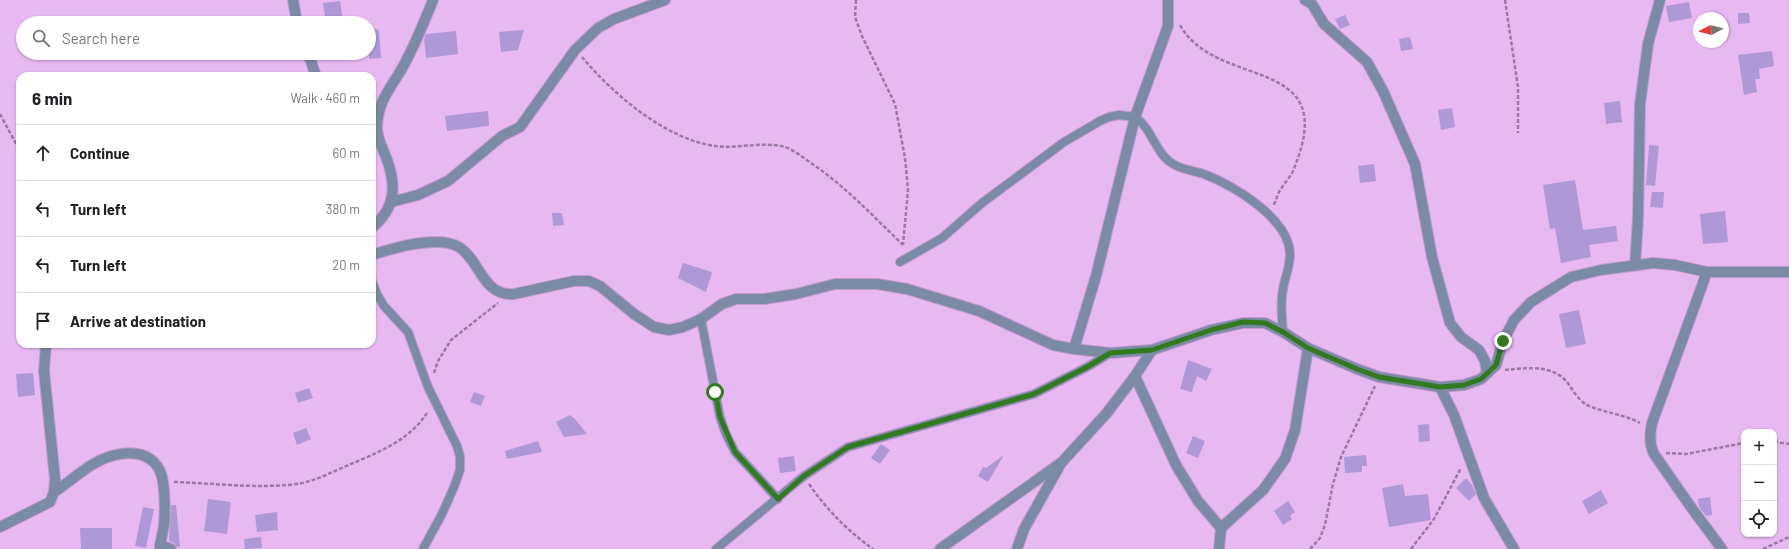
<!DOCTYPE html>
<html lang="en">
<head>
<meta charset="utf-8">
<style>
	body { margin:0; font-family:Barlow,sans-serif; background:#f6f6f6; color:#202124 }
	.controls { position:absolute; right:12px; bottom:12px; display:grid; overflow:hidden; border-radius:8px; box-shadow:0 1px 3px #0004 }
	.controls button { width:36px; height:36px; display:grid; place-items:center; padding:0; border:0; border-bottom:1px solid #e0e0e0; background:#fff; color:#202124; font:20px sans-serif }
	.compass { position:absolute; left:1693px; top:12px; width:36px; height:36px; border-radius:50%; background:#fff; box-shadow:0 1px 3px #0004; rotate:263deg }
	.stop { position:absolute; width:12px; height:12px; margin:-9px; border:3px solid #317a1f; border-radius:50%; background:#fff }
	.stop.end { background:#317a1f; border-color:#fff; box-shadow:0 1px 4px #0008 }
	.list { margin:0; padding:0; list-style:none }
	h2 { display:flex; justify-content:space-between; align-items:center; height:52px; margin:0; padding:0 16px; font-size:17px }
	h2 small { font-size:13px; font-weight:400; color:#757577 }
	.list li { display:grid; grid-template-columns:26px 1fr auto; gap:12px; align-items:center; box-sizing:border-box; height:56px; padding:0 16px; border-top:1px solid #e0e0e0 }
	.list b { display:block; font-size:15px; white-space:nowrap }
	.list em { font-size:13px; font-style:normal; color:#757577 }
	.icon { flex:none; width:22px; height:22px; fill:none; stroke:currentColor; stroke-width:2; stroke-linecap:round; stroke-linejoin:round }
	.map { position:relative; flex:none; width:1789px; height:549px; overflow:hidden }
	.search { position:absolute; background:#fff; box-shadow:0 1px 3px #0004; left:16px; top:16px; width:360px; height:44px; display:flex; align-items:center; gap:10px; box-sizing:border-box; padding:0 14px; border-radius:22px; color:#757577; font-size:15px }
	.panel { position:absolute; background:#fff; box-shadow:0 1px 3px #0004; left:16px; top:72px; width:360px; height:276px; border-radius:12px }
	.map>svg:first-child { display:block }
	.building { fill:#ae98d8 }
	.lines { fill:none; stroke-linecap:round; stroke-linejoin:round }
	.lane-casing { stroke:#c49ace; stroke-width:10 }
	.street-casing { stroke:#c49ace; stroke-width:12 }
	.path { stroke:#9c78a4; stroke-width:2.5; stroke-dasharray:4 2; stroke-linecap:butt }
	.lane { stroke:#7b8ba5; stroke-width:8 }
	.street { stroke:#7b8ba5; stroke-width:10 }
	.route { stroke:#317a1f; stroke-width:5 }
</style>
</head>
<body>
<div class="map">
<svg width="1789" height="549" viewBox="0 0 1789 549">
	<rect width="100%" height="100%" fill="#e8b8f3"/>
	<g class="building">
		<polygon points="340,1 343,22 326,23 323,3"/>
		<polygon points="1689,2 1692,18 1669,22 1666,6"/>
		<polygon points="1738,13 1749,13 1750,23 1738,24"/>
		<polygon points="1345,15 1350,25 1340,29 1335,19"/>
		<polygon points="369,27 379,30 381,58 369,59"/>
		<polygon points="524,30 518,50 501,52 499,32"/>
		<polygon points="456,31 458,54 426,58 424,39 426,34"/>
		<polygon points="1410,37 1413,49 1401,51 1399,39"/>
		<polygon points="1772,51 1774,66 1759,69 1760,79 1755,79 1757,92 1744,95 1738,55"/>
		<polygon points="1620,101 1622,122 1606,124 1604,103"/>
		<polygon points="1452,108 1455,127 1441,130 1438,110"/>
		<polygon points="488,111 489,126 447,131 445,116"/>
		<polygon points="1649,145 1659,146 1655,186 1646,185"/>
		<polygon points="1374,164 1376,181 1360,183 1358,166"/>
		<polygon points="1575,180 1583,230 1616,226 1618,241 1589,245 1591,257 1561,263 1555,228 1550,229 1543,185"/>
		<polygon points="1652,192 1664,192 1663,208 1650,207"/>
		<polygon points="1725,211 1728,242 1703,244 1700,214"/>
		<polygon points="552,213 562,213 564,225 553,226"/>
		<polygon points="683,263 712,272 706,292 678,278"/>
		<polygon points="1579,310 1586,344 1566,348 1559,314"/>
		<polygon points="1188,360 1212,369 1206,381 1197,376 1192,392 1180,389"/>
		<polygon points="33,373 35,395 18,397 16,374"/>
		<polygon points="309,388 313,398 298,403 295,393"/>
		<polygon points="474,392 485,396 481,406 470,402"/>
		<polygon points="570,415 575,419 587,434 564,437 556,422"/>
		<polygon points="1429,424 1430,441 1419,442 1418,425"/>
		<polygon points="306,428 311,439 297,445 293,433"/>
		<polygon points="1193,436 1205,441 1198,458 1186,453"/>
		<polygon points="538,441 542,452 507,459 505,451"/>
		<polygon points="881,444 890,450 880,464 871,458"/>
		<polygon points="1004,455 988,482 978,476 983,467 986,468"/>
		<polygon points="1366,455 1367,466 1362,466 1362,472 1345,473 1344,457"/>
		<polygon points="794,456 796,471 780,473 778,458"/>
		<polygon points="1466,478 1472,485 1476,494 1469,501 1456,488"/>
		<polygon points="1403,484 1405,496 1428,494 1431,520 1389,527 1382,488"/>
		<polygon points="1601,490 1608,503 1589,514 1582,501"/>
		<polygon points="1710,497 1712,515 1706,516 1699,507 1698,499"/>
		<polygon points="208,499 231,502 227,534 204,531"/>
		<polygon points="1288,501 1295,512 1290,516 1292,519 1283,525 1274,511"/>
		<polygon points="171,505 176,505 180,547 177,547 174,543 169,541"/>
		<polygon points="143,507 154,509 146,548 135,546"/>
		<polygon points="277,512 278,530 257,532 255,515"/>
		<polygon points="80,528 112,528 112,549 81,549"/>
		<polygon points="261,537 262,548 245,549 244,539"/>
	</g>
	<g class="lines">
		<defs>
			<g id="lane">
				<path d="M900,262L942,238L982,203L1064,142L1100,121L1109,117L1119,115L1135,117C1153,129 1155,155 1175,165C1184,170 1195,171 1204,174C1234,186 1289,218 1290,254C1290,267 1285,277 1283,289C1280,304 1282,318 1283,332"/>
				<polyline points="372,281 377,294 384,306 408,332 428,387 457,446 460,456 460,470 454,487 442,514 423,549"/>
				<polyline points="701,319 720,417 726,434 735,452 778,499"/>
				<polyline points="716,549 804,476 848,447 1034,394 1089,366 1110,353"/>
			</g>
			<g id="street">
				<polyline points="293,0 297,23"/>
				<polyline points="1305,0 1312,4 1324,24 1367,62 1383,91 1415,164 1432,257 1450,323 1461,337 1479,350 1485,361 1487,373"/>
				<polyline points="308,53 316,76"/>
				<polyline points="391,202 418,195 448,181 502,136 520,127 575,50 598,28 614,19 665,0"/>
				<path d="M372,228C396,207 397,186 386,157C382,148 377,137 377,128C377,98 396,83 407,59C417,40 425,20 433,0"/>
				<path d="M372,255C393,248 438,235 459,247C480,260 483,297 514,294L574,281H589L600,286L634,314L654,327L669,330L683,327L701,319L722,304L736,299H764L796,294L835,284H877L907,289L979,311L1053,345L1074,349L1110,353L1152,350L1211,330L1243,323H1265L1283,332L1308,348L1357,369L1379,377L1440,387L1464,385L1481,379L1496,365L1503,341L1514,320L1531,302L1571,277L1601,270L1653,263L1675,265L1707,272H1789"/>
				<polyline points="1635,265 1638,219 1640,104 1648,44 1660,0"/>
				<path d="M1707,272L1652,423C1650,434 1649,444 1654,454L1693,510L1722,549"/>
				<polyline points="1074,349 1096,276 1135,117 1168,26 1168,0"/>
				<polyline points="1135,376 1176,465 1198,501 1221,528"/>
				<polyline points="1440,387 1454,415 1484,498 1514,549"/>
				<path d="M54,492C68,483 81,471 95,463C119,449 158,446 163,482C165,495 165,512 164,525C163,533 160,541 160,549"/>
				<polyline points="0,527 50,502 54,492 55,479 44,371 46,344"/>
				<polyline points="160,545 171,549"/>
				<polyline points="940,549 1062,462 1106,414 1135,376 1152,350"/>
				<polyline points="1017,549 1024,529 1060,465"/>
				<polyline points="1219,549 1221,528 1263,490 1285,459 1295,430 1308,348"/>
			</g>
		</defs>
		<use href="#lane" class="lane-casing"/>
		<use href="#street" class="street-casing"/>
		<g class="path">
			<polyline points="856,0 855,17 862,36 895,104 905,158 908,190 903,245"/>
			<polyline points="1505,0 1518,87 1518,133"/>
			<path d="M1180,25C1217,91 1340,53 1295,166C1292,176 1284,183 1279,192C1277,196 1276,201 1273,206"/>
			<path d="M582,57C613,94 665,139 715,146C738,149 763,141 785,147C794,150 802,157 811,163C845,186 873,216 903,245"/>
			<polyline points="0,114 20,151"/>
			<path d="M1505,370C1525,368 1552,364 1567,382C1573,390 1578,400 1587,405C1604,413 1624,414 1640,423"/>
			<polyline points="434,373 438,361 451,340 498,303"/>
			<polyline points="1774,442 1789,444"/>
			<polyline points="1666,453 1686,454 1744,443"/>
			<path d="M174,482C211,483 249,488 286,485C309,484 323,476 344,467C374,454 411,441 428,411"/>
			<path d="M809,484C827,510 848,531 873,549"/>
			<polyline points="1310,549 1320,538 1325,525 1333,484 1341,457 1375,386"/>
			<polyline points="1411,549 1434,519 1461,468"/>
			<polyline points="1763,549 1789,537"/>
		</g>
		<use href="#lane" class="lane"/>
		<use href="#street" class="street"/>
	</g>
	<g class="lines">
		<polyline class="route" points="715,392 720,417 735,452 778,499 804,476 848,447 1034,394 1089,366 1110,353 1152,350 1211,330 1243,322 1265,323 1283,332 1308,348 1357,369 1379,377 1440,387 1464,385 1481,379 1496,365 1503,341"/>
	</g>
</svg>
<div class="controls">
<button>+</button>
<button>−</button>
<button><svg class="icon" aria-label="locate" viewBox="0 0 24 24"><circle cx="12" cy="12" r="6"/><path d="M12 2v4M12 18v4M2 12h4M18 12h4"/></svg></button>
</div>
<svg class="compass" viewBox="-18 -18 36 36"><path d="M0-13l5 13h-10z" fill="#e53935"/><path d="M0 13l5-13h-10z" fill="#757577"/></svg>
<div class="stop" style="left:715px;top:392px"></div>
<div class="stop end" style="left:1503px;top:341px"></div>
<div class="search"><svg class="icon" aria-label="search" viewBox="0 0 24 24"><circle cx="10" cy="10" r="6"/><path d="M15 15l6 6"/></svg>Search here</div>
<section class="panel">
<h2>6 min<small>Walk · 460 m</small></h2>
<ul class="list">
<li><svg class="icon" aria-label="ahead" viewBox="0 0 24 24"><path d="M12 20V5M6 11l6-6 6 6"/></svg><div><b>Continue</b></div><em>60 m</em></li>
<li><svg class="icon" aria-label="left" viewBox="0 0 24 24"><path d="M17 20v-9H6M10 6l-5 5 5 5"/></svg><div><b>Turn left</b></div><em>380 m</em></li>
<li><svg class="icon" aria-label="left" viewBox="0 0 24 24"><path d="M17 20v-9H6M10 6l-5 5 5 5"/></svg><div><b>Turn left</b></div><em>20 m</em></li>
<li><svg class="icon" aria-label="arrive" viewBox="0 0 24 24"><path d="M6 21V4h12l-3 4 3 4H6"/></svg><div><b>Arrive at destination</b></div></li>
</ul>
</section>
</div>
</body>
</html>
